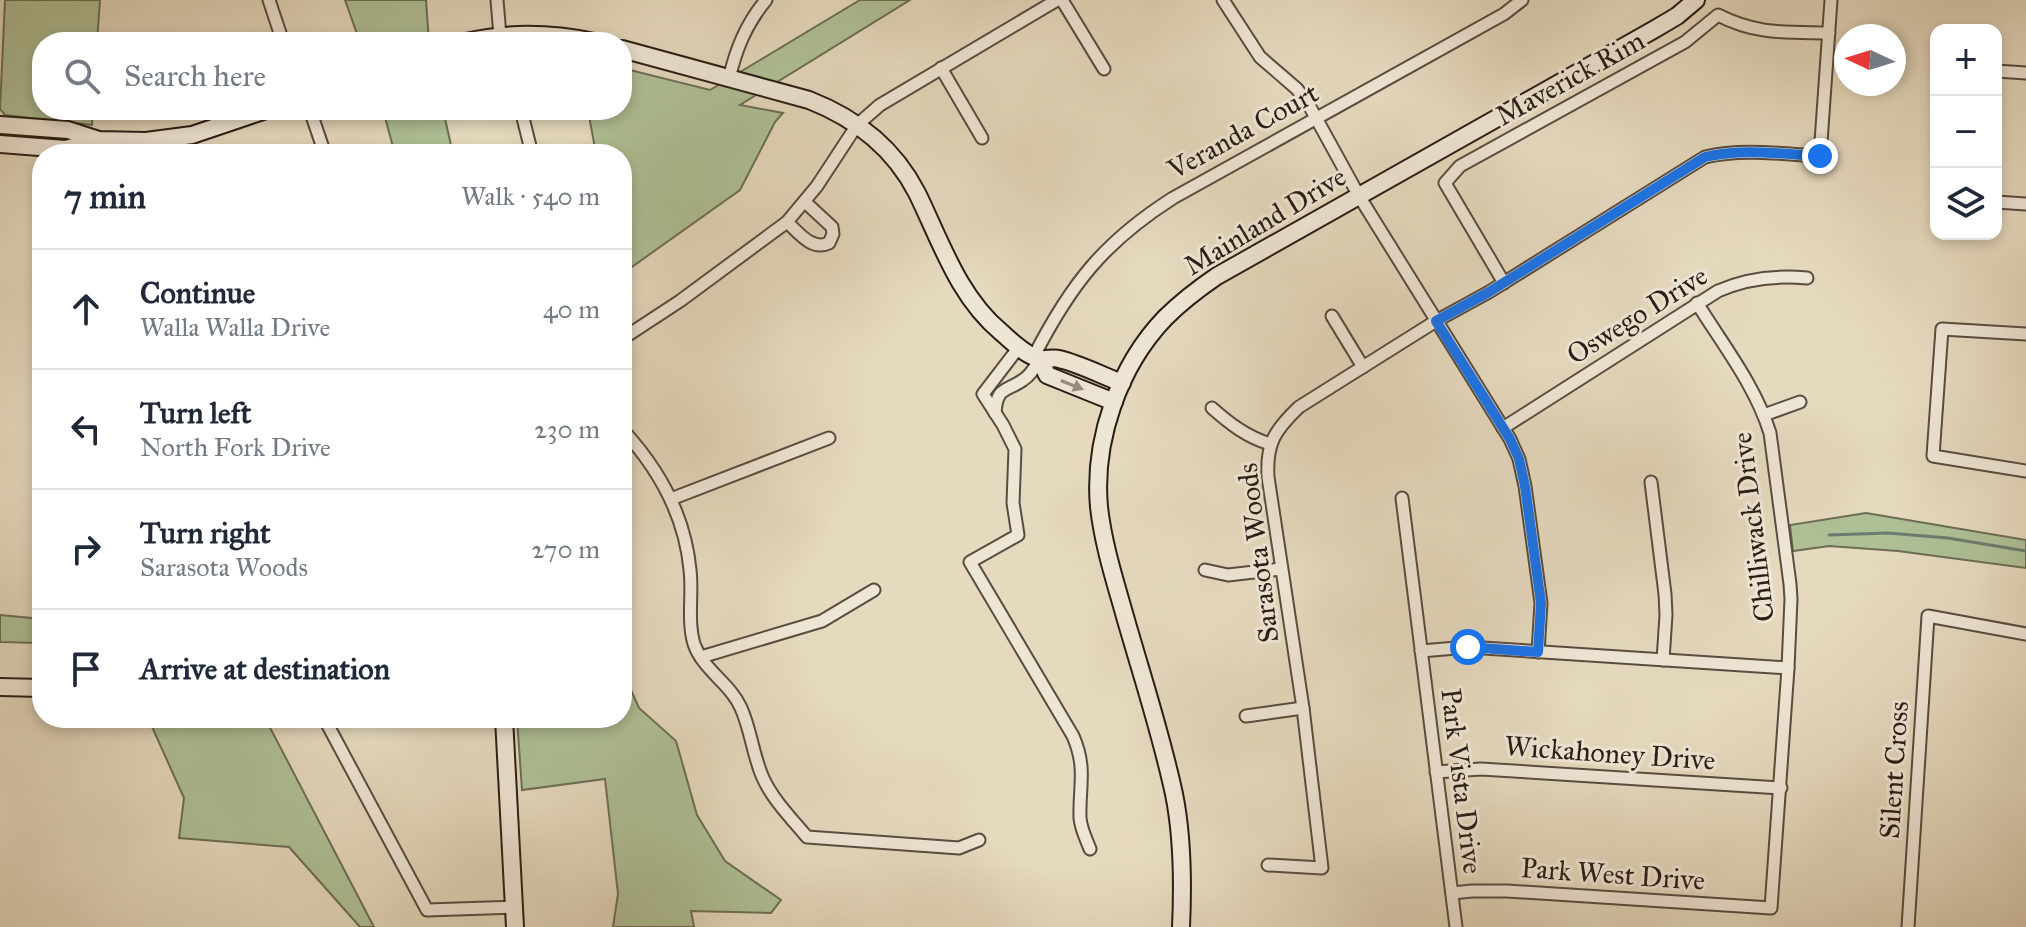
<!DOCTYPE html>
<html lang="en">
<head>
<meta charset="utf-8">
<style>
	body { margin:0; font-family:"IM FELL Great Primer",serif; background:#f2f2f3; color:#1f2937 }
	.controls { position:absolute; right:24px; top:24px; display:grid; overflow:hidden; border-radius:16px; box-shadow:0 4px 12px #0003 }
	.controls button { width:72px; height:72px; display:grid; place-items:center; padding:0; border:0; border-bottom:2px solid #e0e1e3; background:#fff; color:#1f2937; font:40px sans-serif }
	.compass { position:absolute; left:1834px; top:24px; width:72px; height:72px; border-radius:50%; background:#fff; box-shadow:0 4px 12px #0003; rotate:274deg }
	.stop { position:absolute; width:24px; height:24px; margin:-18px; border:6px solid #1a73e8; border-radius:50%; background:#fff }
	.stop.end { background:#1a73e8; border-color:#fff; box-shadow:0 2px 8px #0008 }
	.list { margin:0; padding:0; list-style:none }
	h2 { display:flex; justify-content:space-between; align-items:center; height:104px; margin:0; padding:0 32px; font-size:34px }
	h2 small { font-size:26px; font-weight:400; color:#747a83 }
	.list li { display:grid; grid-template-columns:52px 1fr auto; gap:24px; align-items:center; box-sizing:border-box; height:120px; padding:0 32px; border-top:2px solid #e0e1e3 }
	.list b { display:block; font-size:30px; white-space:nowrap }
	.list p { margin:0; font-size:26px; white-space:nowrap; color:#747a83 }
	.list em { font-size:26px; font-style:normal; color:#747a83 }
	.icon { flex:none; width:44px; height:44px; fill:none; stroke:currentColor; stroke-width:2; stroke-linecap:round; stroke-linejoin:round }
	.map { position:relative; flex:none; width:2026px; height:927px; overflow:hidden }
	.search { position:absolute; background:#fff; box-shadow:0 4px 12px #0003; left:32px; top:32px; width:600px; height:88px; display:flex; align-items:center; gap:20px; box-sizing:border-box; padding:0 28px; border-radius:32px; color:#747a83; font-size:30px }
	.panel { position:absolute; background:#fff; box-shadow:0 4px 12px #0003; left:32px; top:144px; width:600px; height:584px; border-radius:32px }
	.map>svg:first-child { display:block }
	.green { fill:#afc096; stroke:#6c6e56; stroke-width:2 }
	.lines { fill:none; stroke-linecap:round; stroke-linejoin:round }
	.stream { stroke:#6b7c6f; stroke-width:3 }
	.street-casing { stroke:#594c40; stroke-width:15 }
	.secondary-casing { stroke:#2a1d16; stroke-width:20 }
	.street { stroke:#eee6d5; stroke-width:11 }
	.secondary { stroke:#eee6d5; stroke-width:16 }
	.oneway { fill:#968c7f }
	.route { stroke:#1a73e8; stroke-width:10 }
	.labels { text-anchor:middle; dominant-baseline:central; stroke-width:6; stroke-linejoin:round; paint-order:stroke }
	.street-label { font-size:28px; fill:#2a1d16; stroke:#eee6d5 }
</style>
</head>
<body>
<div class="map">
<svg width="2026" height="927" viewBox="0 0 2026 927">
	<rect width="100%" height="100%" fill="#e5d9be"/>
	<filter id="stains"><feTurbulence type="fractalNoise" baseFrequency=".0025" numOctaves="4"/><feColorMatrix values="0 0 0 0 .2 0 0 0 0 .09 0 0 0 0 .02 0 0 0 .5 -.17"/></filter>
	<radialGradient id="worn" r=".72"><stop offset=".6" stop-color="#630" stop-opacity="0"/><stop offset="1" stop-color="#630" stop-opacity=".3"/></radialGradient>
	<g class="green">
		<polygon points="5,0 100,0 97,42 42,42 42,110 93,110 92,125 5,115 0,109"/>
		<polygon points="345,0 426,0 429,42 360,42"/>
		<polygon points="860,0 910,0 740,105 783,113 775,122 740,190 622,274 622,154 596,154 588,110 622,110 622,68 710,90"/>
		<polygon points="383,110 443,110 453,154 395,154"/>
		<polygon points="1866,513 2026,540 2026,568 1898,551 1829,546 1793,551 1790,525"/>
		<polygon points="0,615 41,619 39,643 0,642"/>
		<polygon points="622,648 625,677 639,708 676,741 697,815 725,861 781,900 771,913 691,911 694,927 613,927 618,894 605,779 522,790 517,718 622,718"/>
		<polygon points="148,718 265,718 374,927 360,927 289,847 179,838 184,798"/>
	</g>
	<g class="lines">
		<polyline class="stream" points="1829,535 1888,533 1948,538 2026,551"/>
		<defs>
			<g id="street">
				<polyline points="269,0 283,42"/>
				<polyline points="497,0 500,36 503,42"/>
				<polyline points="1062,0 1104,69"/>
				<polyline points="1223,0 1260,57 1297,89 1310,107 1359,196 1510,439 1519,459 1525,486 1541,603 1538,652"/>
				<polyline points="941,68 982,138"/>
				<polyline points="1996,71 2026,73"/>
				<path d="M729,79C736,49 746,24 766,0"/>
				<polyline points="310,110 325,154"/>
				<polyline points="521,110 532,154"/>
				<polyline points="1996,202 2026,204"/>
				<path d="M787,222C799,233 812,251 829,243L833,234L832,227L805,202"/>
				<path d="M1504,283L1445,183L1460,166L1685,42L1718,15C1757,35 1786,32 1829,33"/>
				<polyline points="1332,316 1363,367"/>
				<polyline points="2026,334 1942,329 1933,456 2026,471"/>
				<polyline points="622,339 680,301 787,222 817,186 857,125 880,105 1057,0"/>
				<path d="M1019,347L983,394L1003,425L1015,449L1013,503L1018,535L970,562L1073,736C1087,768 1079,786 1080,818C1081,829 1086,839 1090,849"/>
				<path d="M1034,356C1071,284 1104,242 1173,198L1504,14L1522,0"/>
				<path d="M1212,408C1230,424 1247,437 1270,444"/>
				<path d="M995,413C997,386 1006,392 1023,380C1031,375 1035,367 1040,359"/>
				<polyline points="1764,415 1800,402"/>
				<path d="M1503,428L1718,291C1747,278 1775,275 1807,278"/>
				<path d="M622,429C659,469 685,515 690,570C693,594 687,620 694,644C703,670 730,683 741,708C751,730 753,756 763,778C773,800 792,819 807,837L959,848L979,840"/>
				<polyline points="1651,482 1665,594 1666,615 1663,660"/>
				<polyline points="1402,498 1456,927"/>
				<polyline points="671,499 829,438"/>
				<polyline points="1205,570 1228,575 1281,569"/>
				<polyline points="1421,651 1468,647 1788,668"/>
				<polyline points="701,657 822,621 874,590"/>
				<polyline points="1246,716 1303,708"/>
				<polyline points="324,718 427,910 514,907"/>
				<polyline points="1436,772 1481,769 1781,788"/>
				<path d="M1268,865L1322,868L1303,708L1268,477C1266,443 1275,430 1299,407L1436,321L1489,292L1705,157C1742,148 1782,154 1820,156L1831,0"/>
				<path d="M1452,893L1472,891H1507L1771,908L1788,668L1791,599L1790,584L1770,433C1755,385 1723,345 1697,303"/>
				<polyline points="1908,927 1928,616 2026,634"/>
			</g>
			<g id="secondary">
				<path d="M466,42C508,32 551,33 594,42"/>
				<path d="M622,49L809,100C855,118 894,148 917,193C941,242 958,296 1001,332C1011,341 1027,357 1041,359C1047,360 1053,357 1059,359C1080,364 1101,375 1122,383"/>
				<polyline points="0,125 68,130 99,140 146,141 192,135 266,110"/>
				<polyline points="0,144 65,149 98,141"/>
				<polyline points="1040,359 1047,375 1114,402"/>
				<polyline points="0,687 42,688"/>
				<polyline points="504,718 515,927"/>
				<path d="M1181,927C1183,883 1183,838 1174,794C1161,733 1141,673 1124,613C1114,578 1103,543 1099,507C1093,440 1119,366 1165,318C1181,302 1198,289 1217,276L1655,29L1677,16L1696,0"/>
			</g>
		</defs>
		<use href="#street" class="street-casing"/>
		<use href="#secondary" class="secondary-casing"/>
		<use href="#street" class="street"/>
		<use href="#secondary" class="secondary"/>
	</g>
	<defs><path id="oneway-solid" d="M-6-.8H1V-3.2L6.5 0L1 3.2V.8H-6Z" transform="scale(2)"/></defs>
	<use class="oneway" href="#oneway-solid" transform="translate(1072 385) rotate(22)"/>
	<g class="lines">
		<path class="route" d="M1468,647L1538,652L1541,603L1525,486L1519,459L1510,439L1436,321L1489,292L1705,157C1742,148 1782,154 1820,156"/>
	</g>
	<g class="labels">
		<g class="street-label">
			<text transform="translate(1570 78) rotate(-29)">Maverick Rim</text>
			<text transform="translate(1243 131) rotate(-29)">Veranda Court</text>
			<text transform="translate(1265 221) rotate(-31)">Mainland Drive</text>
			<text transform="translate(1637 315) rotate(-32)">Oswego Drive</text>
			<text transform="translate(1753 527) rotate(-97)">Chilliwack Drive</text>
			<text transform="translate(1258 553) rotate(-97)">Sarasota Woods</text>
			<text transform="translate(1610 753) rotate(4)">Wickahoney Drive</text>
			<text transform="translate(1894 770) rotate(-86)">Silent Cross</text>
			<text transform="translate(1462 781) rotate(83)">Park Vista Drive</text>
			<text transform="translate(1613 874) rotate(4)">Park West Drive</text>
		</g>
	</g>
	<rect width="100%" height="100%" filter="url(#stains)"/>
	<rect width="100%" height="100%" fill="url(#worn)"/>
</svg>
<div class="controls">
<button>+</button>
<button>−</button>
<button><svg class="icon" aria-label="layers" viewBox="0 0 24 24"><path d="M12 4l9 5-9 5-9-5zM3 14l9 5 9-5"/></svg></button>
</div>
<svg class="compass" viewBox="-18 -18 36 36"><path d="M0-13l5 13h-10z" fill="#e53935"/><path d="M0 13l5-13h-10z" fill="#747a83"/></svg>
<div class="stop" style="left:1468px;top:647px"></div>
<div class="stop end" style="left:1820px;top:156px"></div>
<div class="search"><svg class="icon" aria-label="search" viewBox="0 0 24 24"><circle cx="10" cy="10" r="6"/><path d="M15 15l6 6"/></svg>Search here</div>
<section class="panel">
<h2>7 min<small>Walk · 540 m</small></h2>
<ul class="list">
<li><svg class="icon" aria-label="ahead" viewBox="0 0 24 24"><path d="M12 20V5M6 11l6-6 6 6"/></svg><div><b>Continue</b><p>Walla Walla Drive</p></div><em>40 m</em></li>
<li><svg class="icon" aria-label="left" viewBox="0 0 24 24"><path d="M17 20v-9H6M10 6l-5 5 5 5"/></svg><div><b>Turn left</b><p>North Fork Drive</p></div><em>230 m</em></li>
<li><svg class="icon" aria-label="right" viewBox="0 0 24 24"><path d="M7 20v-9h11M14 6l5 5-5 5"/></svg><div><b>Turn right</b><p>Sarasota Woods</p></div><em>270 m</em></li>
<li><svg class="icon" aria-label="arrive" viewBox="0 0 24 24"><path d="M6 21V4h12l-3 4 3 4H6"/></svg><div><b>Arrive at destination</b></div></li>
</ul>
</section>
</div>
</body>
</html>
